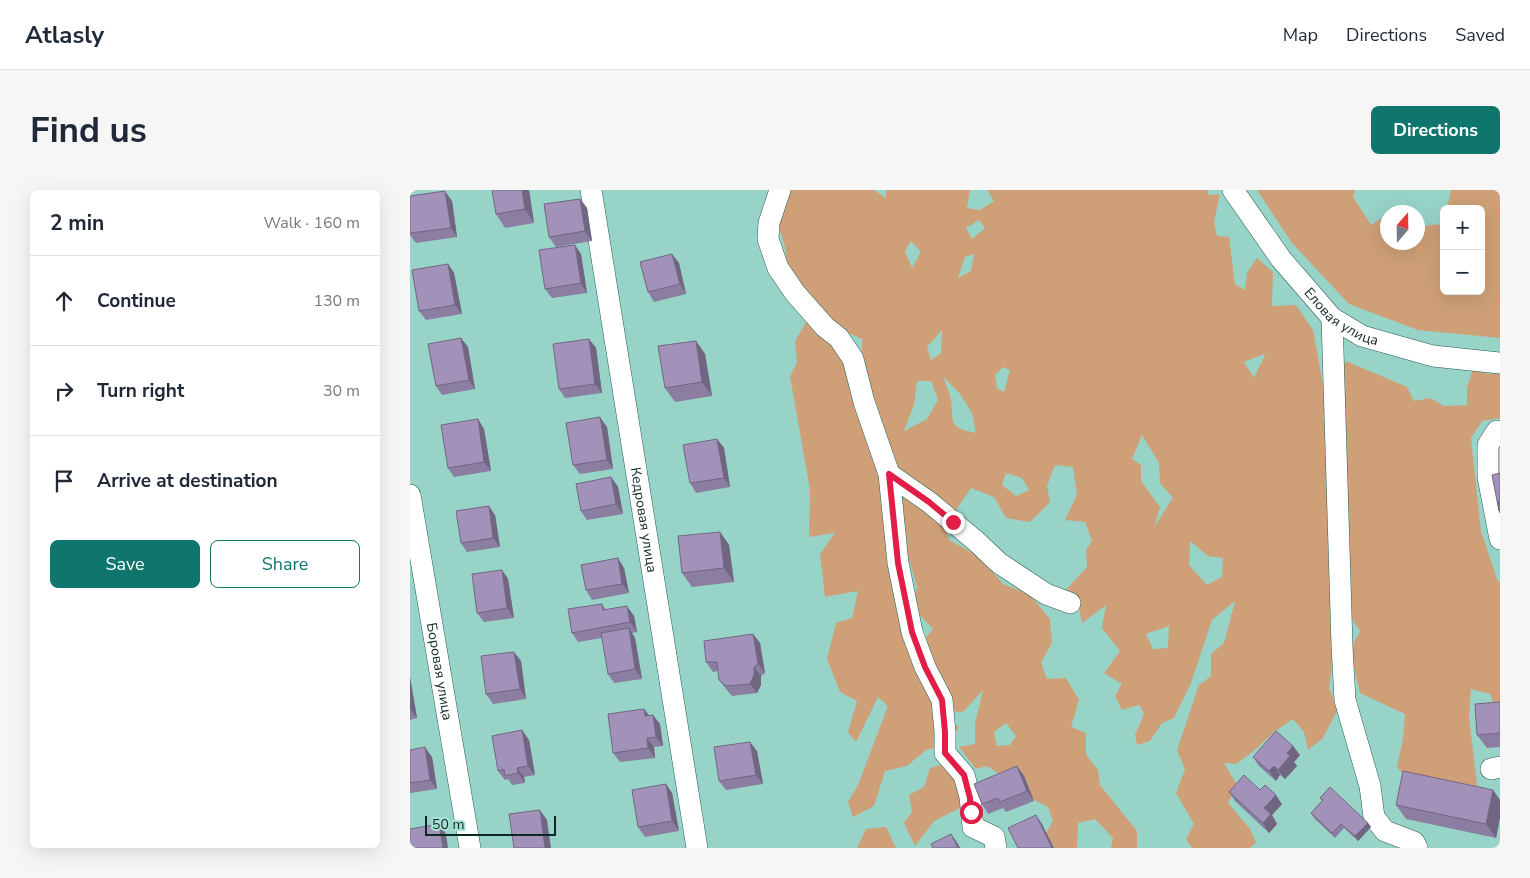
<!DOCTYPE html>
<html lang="en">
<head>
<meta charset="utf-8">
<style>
	body { margin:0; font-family:"Nunito Sans",sans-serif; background:#f6f6f7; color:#1f2937 }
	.controls { position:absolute; right:15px; top:15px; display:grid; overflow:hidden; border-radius:8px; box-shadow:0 5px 20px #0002 }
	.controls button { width:45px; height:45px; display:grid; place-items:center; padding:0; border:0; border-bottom:1px solid #e0e1e3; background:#fff; color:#1f2937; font:25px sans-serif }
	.compass { position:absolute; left:970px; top:15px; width:45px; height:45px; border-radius:50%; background:#fff; box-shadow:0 5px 20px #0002; rotate:20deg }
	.scale { position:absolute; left:15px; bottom:12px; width:131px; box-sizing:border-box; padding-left:5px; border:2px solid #0f2723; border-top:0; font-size:14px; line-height:18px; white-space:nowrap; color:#0f2723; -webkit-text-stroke:4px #a5e0d5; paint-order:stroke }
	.stop { position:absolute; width:15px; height:15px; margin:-11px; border:4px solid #e11d48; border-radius:50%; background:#fff }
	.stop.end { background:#e11d48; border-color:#fff; box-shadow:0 1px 5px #0008 }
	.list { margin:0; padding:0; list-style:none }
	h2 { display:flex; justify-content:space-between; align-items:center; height:65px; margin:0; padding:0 20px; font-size:21px }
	h2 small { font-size:16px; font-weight:400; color:#747a83 }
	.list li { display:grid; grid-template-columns:32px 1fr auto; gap:15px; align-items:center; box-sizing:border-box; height:90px; padding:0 20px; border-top:1px solid #e0e1e3 }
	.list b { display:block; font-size:19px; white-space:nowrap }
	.list em { font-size:16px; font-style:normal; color:#747a83 }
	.actions { display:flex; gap:10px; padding:15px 20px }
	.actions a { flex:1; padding:11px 0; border:1px solid #0f766e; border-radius:8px; text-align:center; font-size:18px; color:#0f766e }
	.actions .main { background:#0f766e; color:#fff }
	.icon { flex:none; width:28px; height:28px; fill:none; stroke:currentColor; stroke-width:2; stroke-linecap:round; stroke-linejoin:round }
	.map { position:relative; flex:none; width:1090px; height:658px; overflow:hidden; border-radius:8px }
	header { display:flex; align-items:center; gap:30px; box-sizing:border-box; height:70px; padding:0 25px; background:#fff; border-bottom:1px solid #e0e1e3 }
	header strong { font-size:24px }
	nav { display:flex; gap:28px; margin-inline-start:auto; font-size:18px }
	.intro { display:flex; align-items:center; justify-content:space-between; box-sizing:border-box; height:120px; padding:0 30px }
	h1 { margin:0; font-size:35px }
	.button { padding:12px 22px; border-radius:8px; background:#0f766e; color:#fff; font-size:18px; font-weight:700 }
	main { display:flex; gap:30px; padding:0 30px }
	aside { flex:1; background:#fff; border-radius:8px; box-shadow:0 5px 20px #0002 }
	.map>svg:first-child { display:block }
	.green { fill:#cfa077; fill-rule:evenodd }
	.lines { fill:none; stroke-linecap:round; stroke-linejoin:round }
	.minor-casing { stroke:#235d55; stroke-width:22 }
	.minor { stroke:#fff; stroke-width:21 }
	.wall { fill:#8b7ea0 }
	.shaded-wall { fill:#716682 }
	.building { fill:#a292ba; stroke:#716682 }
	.route { stroke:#e11d48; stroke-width:6 }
	.labels { text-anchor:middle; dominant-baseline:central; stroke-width:5; stroke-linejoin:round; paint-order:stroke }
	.street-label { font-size:14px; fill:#0f2723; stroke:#a5e0d5 }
</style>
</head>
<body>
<header>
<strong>Atlasly</strong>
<nav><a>Map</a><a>Directions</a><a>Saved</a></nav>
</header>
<div class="intro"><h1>Find us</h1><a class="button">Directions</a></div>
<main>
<aside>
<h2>2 min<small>Walk · 160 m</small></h2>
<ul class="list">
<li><svg class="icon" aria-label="ahead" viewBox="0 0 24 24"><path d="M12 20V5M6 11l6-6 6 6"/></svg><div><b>Continue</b></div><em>130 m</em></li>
<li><svg class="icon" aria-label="right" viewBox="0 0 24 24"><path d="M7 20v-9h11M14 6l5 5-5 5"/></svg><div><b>Turn right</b></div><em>30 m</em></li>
<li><svg class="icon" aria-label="arrive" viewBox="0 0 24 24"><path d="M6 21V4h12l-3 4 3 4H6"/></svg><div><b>Arrive at destination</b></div></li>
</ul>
<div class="actions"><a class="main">Save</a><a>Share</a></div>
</aside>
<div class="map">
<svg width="1090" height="658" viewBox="0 0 1090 658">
	<rect width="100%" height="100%" fill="#98d3c8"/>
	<g class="green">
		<path d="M369,0H464L476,8V0H560L557,18L570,20L584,11L577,0H797L798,5L810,4L804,32L807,46L819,47L825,94L835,100L837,83L847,68L863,82L862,116L886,115L903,140L917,216L922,476L919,498L928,519L913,548L898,560L894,542L883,529L864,542L845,560L826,574L814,573L827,595L818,613L840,639L846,653L840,658H782L776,649L784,634L766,603L775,579L767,560L789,495L801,486V464L814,453L825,411L802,430L781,493L764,528L752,533L740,551L727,555L725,545L734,524L729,515L712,520L705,506L712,494L694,483L710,461L692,438L696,415L672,433L669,416L654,402L677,377L676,360L682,351L675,332L655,330L667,305L663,277L645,275L637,296L640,312L620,332L596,328L584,307L561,298L544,323L533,331L539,350L570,367L593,394L620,405L640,429L642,453L631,472L637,489L656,488L669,510L661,537L676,543V565L688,580L690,595L727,641V658H701L703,648L685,629L668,633L667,658H644L636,643L643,631L638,617C616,607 598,589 577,576L566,579L549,557L565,554V534L573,500L553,522L535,521L534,533L549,536L540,554L516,560L497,576L475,581L464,616L443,627L438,612L448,595L478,516L468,507L446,552L438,542L447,511L430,502L417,469L426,433L442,428L448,401L415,407L410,364L425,343L399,347L400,300L380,186L387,173L385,151L399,127L378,83L375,57L366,26ZM569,30L575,38L562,49L556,38ZM501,51L511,62L502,78L495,61ZM564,64L561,81L548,88L555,67ZM532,140L531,163L521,170L517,157ZM436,142L452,149V169ZM854,164L855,165L844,188L834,172ZM593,177L600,180L594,202L587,198L585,185ZM534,187L550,204L562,223L566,243C534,237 546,230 540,206C539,200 535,194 534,187ZM507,191H521L528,210L517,229L494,241L504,215ZM732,245L749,273L750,293L763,308L744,337L750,317L731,291V275L722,269ZM596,283L612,288L619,300L606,306L592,295ZM484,343L498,366L507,397L505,407L510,425L523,439L514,450L493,389L477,378L484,362ZM780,351L798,366L813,368L812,387L797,395L779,375ZM759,436L758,458L743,459L736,444ZM596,533L606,546L600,555L587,556L584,542Z"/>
		<polygon points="847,0 945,0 943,7 961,35 977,25 978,52 1008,52 1008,29 1011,36 1034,34 1034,101 1071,101 1071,19 1037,19 1041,0 1090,0 1090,148 1008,140 939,114 882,53"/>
		<polygon points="936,171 997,197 1004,211 1020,208 1034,216 1057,215 1057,198 1063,178 1077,184 1090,183 1090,228 1072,231 1061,248 1071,341 1088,392 1090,391 1090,527 1088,527 1080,504 1061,499 1059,528 1067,594 1063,607 1003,595 987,577 993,549 995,524 950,503 940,460 950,441 938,423 932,182"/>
		<polygon points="535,574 553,592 550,618 524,631 505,656 494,633 502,622 499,605 514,597 520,578"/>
		<polygon points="476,637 486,658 447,658 456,639"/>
	</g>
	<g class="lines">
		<defs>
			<g id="minor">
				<path id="s1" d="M181,0L287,658"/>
				<polyline points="370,0 359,33 358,49 368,78 385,103 415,137 429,148 443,169 454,212 479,284 488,373 502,442 515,477 532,510 535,542 535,563 554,585 560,607 563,637 584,647 586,658"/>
				<path id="s2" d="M823,0L871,69L922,128L952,146L1023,166L1090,173"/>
				<polyline points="922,128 932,456 935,510 960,596 964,627 975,641 1004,652 1007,658"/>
				<polyline points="1087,241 1078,255 1078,287 1090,349"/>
				<polyline points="479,284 519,312 567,352 589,373 636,404 660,413"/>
				<path id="s3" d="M0,305L60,658"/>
				<polyline points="1081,579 1090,577"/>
			</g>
		</defs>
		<use href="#minor" class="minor-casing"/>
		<use href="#minor" class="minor"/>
	</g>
	<g class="wall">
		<polygon points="119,0 124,33 95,38 86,24"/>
		<polygon points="0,6 42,11 47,47 6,53 0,45"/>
		<polygon points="170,9 177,18 182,51 146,57 139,47"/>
		<polygon points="171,64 177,103 142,108 135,99"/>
		<polygon points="269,73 276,104 244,112 238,102"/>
		<polygon points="38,74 44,83 52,124 16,130 9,121"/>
		<polygon points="179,149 186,158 192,203 155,208 149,199"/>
		<polygon points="286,151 295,164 302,206 265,212 255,198"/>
		<polygon points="58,157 65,199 32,205 26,196"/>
		<polygon points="68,229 74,239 81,281 44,287 38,278"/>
		<polygon points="197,237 203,279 170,284 163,275"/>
		<polygon points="307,249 314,258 320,297 286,303 280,293"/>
		<polygon points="201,287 208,297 213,324 177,330 171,321"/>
		<polygon points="85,325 90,357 57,362 51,353"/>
		<polygon points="310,342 319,355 324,392 282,397 272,383"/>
		<polygon points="214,378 219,403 182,410 176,400"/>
		<polygon points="92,380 98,389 104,428 74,432 67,423"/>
		<polygon points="192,414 196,420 224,426 227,442 222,443 225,448 232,489 204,493 198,484 192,448 168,452 162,443"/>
		<polygon points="343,444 350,453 355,483 351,486 351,495 347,503 322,506 316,499 309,490 308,481 303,482 296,472"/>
		<polygon points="111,471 116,509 83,514 76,504"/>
		<polygon points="0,487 7,528 0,530"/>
		<polygon points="1090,512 1090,557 1077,558 1067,545"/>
		<polygon points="234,519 239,525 250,534 253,556 244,557 245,568 210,572 203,563"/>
		<polygon points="119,550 125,585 114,587 115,593 102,595 98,589 95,590 88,581"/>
		<polygon points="0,560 22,567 27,599 0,603"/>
		<polygon points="347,561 353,594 316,600 309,591"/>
		<polygon points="890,565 884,572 887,576 875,589 870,585 866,591 849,576 843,567"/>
		<polygon points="607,576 614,586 624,611 596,622 593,618 578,624 572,614"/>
		<polygon points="256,594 262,603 269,641 235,647 228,637"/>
		<polygon points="850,600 872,614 862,625 867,634 859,643 825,611 819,602"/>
		<polygon points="1083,600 1090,610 1090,627 1086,648 996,629 986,615"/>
		<polygon points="910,608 958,633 961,637 948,651 934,638 925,648 904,628 901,623 912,611"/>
	</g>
	<g class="shaded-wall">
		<polygon points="112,0 119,0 124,33 115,19"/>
		<polygon points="35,1 42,11 47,47 41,38"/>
		<polygon points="170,9 177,18 182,51 175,41"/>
		<polygon points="165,55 171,64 177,103 171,93"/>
		<polygon points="262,64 269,73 276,104 270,94"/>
		<polygon points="38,74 44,83 52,124 45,115"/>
		<polygon points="51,148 58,157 65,199 59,190"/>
		<polygon points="179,149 186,158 192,203 185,194"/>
		<polygon points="286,151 295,164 302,206 292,192"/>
		<polygon points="190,227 197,237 203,279 197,270"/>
		<polygon points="68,229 74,239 81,281 74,272"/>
		<polygon points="307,249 314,258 320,297 314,288"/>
		<polygon points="201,287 208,297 213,324 206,314"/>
		<polygon points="79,316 85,325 90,357 83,348"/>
		<polygon points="310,342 319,355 324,392 314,378"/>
		<polygon points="208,368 214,378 219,403 212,394"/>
		<polygon points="92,380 98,389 104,428 97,418"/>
		<polygon points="217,416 224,426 227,442 220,432"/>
		<polygon points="219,438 225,448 232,489 225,479"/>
		<polygon points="343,444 350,453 355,483 348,474"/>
		<polygon points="104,462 111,471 116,509 110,499"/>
		<polygon points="344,477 351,486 351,495 347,503 340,494"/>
		<polygon points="0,487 7,528 0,519"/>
		<polygon points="234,519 241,528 235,526"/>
		<polygon points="243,525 250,534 253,556 246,547"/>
		<polygon points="112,540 119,550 125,585 118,576"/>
		<polygon points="237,548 244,557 245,568 238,558"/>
		<polygon points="340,552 347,561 353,594 346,585"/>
		<polygon points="883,556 890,565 884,572 887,576 875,589 868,580 877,563"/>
		<polygon points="15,557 22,567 27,599 20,590"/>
		<polygon points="607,576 614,586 624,611 617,601"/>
		<polygon points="864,576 870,585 866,591 859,581"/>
		<polygon points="107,578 114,587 115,593 108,583"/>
		<polygon points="256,594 262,603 269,641 262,631"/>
		<polygon points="1083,600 1090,610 1090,627 1086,648 1076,634"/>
		<polygon points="866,605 872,614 862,625 867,634 859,643 853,633 854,618"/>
		<polygon points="130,620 137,630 141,658 135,658"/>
		<polygon points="626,625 632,634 644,658 642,658"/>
		<polygon points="958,633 961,637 948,651 945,646"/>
		<polygon points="29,634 36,644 38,658 33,658"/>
		<polygon points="541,644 548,654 550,658 548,658"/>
	</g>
	<g class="building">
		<polygon points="82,0 112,0 115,19 86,24"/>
		<polygon points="35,1 41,38 0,43 0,6"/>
		<polygon points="170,9 175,41 139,47 134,14"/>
		<polygon points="165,55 171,93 135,99 129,60"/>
		<polygon points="262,64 270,94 238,102 230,72"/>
		<polygon points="38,74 45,115 9,121 2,80"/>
		<polygon points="51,148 59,190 26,196 18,154"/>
		<polygon points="179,149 185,194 149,199 143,154"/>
		<polygon points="286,151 292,192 255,198 248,156"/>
		<polygon points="190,227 197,270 163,275 156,233"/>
		<polygon points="68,229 74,272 38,278 31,235"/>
		<polygon points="307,249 314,288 280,293 273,255"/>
		<polygon points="1090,283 1090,311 1088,312 1089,321 1082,285"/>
		<polygon points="201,287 206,314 171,321 166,294"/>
		<polygon points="1090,311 1090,323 1088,312"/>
		<polygon points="79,316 83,348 51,353 46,321"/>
		<polygon points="310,342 314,378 272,383 268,346"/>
		<polygon points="208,368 212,394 176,400 171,375"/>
		<polygon points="92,380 97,418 67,423 62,384"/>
		<polygon points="192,414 193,420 217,416 220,432 162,443 158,419"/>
		<polygon points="219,438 225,479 198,484 191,443"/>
		<polygon points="343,444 348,474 344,477 344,485 340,494 316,496 309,490 307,472 296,472 294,451"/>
		<polygon points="104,462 110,499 76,504 71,466"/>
		<polygon points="1090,512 1090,543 1067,545 1065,514"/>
		<polygon points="234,519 235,526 243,525 246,547 237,548 238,558 203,563 198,524"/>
		<polygon points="112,540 118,576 107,578 108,583 95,586 94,579 88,581 82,546"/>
		<polygon points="866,541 883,556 877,563 880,566 868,580 864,576 859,581 843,567"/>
		<polygon points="340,552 346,585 309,591 304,557"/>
		<polygon points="15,557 20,590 0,593 0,560"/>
		<polygon points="607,576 617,601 590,612 588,608 572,614 564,594"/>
		<polygon points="993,581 1083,600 1076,634 986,615"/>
		<polygon points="834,585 850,600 855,595 866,605 854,618 861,624 853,633 819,602"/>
		<polygon points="256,594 262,631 228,637 222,600"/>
		<polygon points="920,597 958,633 945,646 931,634 922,643 901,623 913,610 910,608"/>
		<polygon points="130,620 135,658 104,658 99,624"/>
		<polygon points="626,625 642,658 608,658 598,638"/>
		<polygon points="29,634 33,658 0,658 0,639"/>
		<polygon points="541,644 548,658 523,658 521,654"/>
	</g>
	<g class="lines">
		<polyline class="route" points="543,332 519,312 479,284 488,373 502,442 515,477 532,510 535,542 535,563 554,585 560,608 561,622"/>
	</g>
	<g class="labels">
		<g class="street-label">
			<text stroke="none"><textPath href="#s2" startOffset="169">Еловая улица</textPath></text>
			<text stroke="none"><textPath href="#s1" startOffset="334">Кедровая улица</textPath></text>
			<text stroke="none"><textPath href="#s3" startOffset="179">Боровая улица</textPath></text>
		</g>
	</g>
</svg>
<div class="controls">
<button>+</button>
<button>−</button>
</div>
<svg class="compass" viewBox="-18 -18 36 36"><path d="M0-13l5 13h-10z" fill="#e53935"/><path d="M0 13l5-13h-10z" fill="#747a83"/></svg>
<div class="scale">50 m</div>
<div class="stop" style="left:561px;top:622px"></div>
<div class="stop end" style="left:543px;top:332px"></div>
</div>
</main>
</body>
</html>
